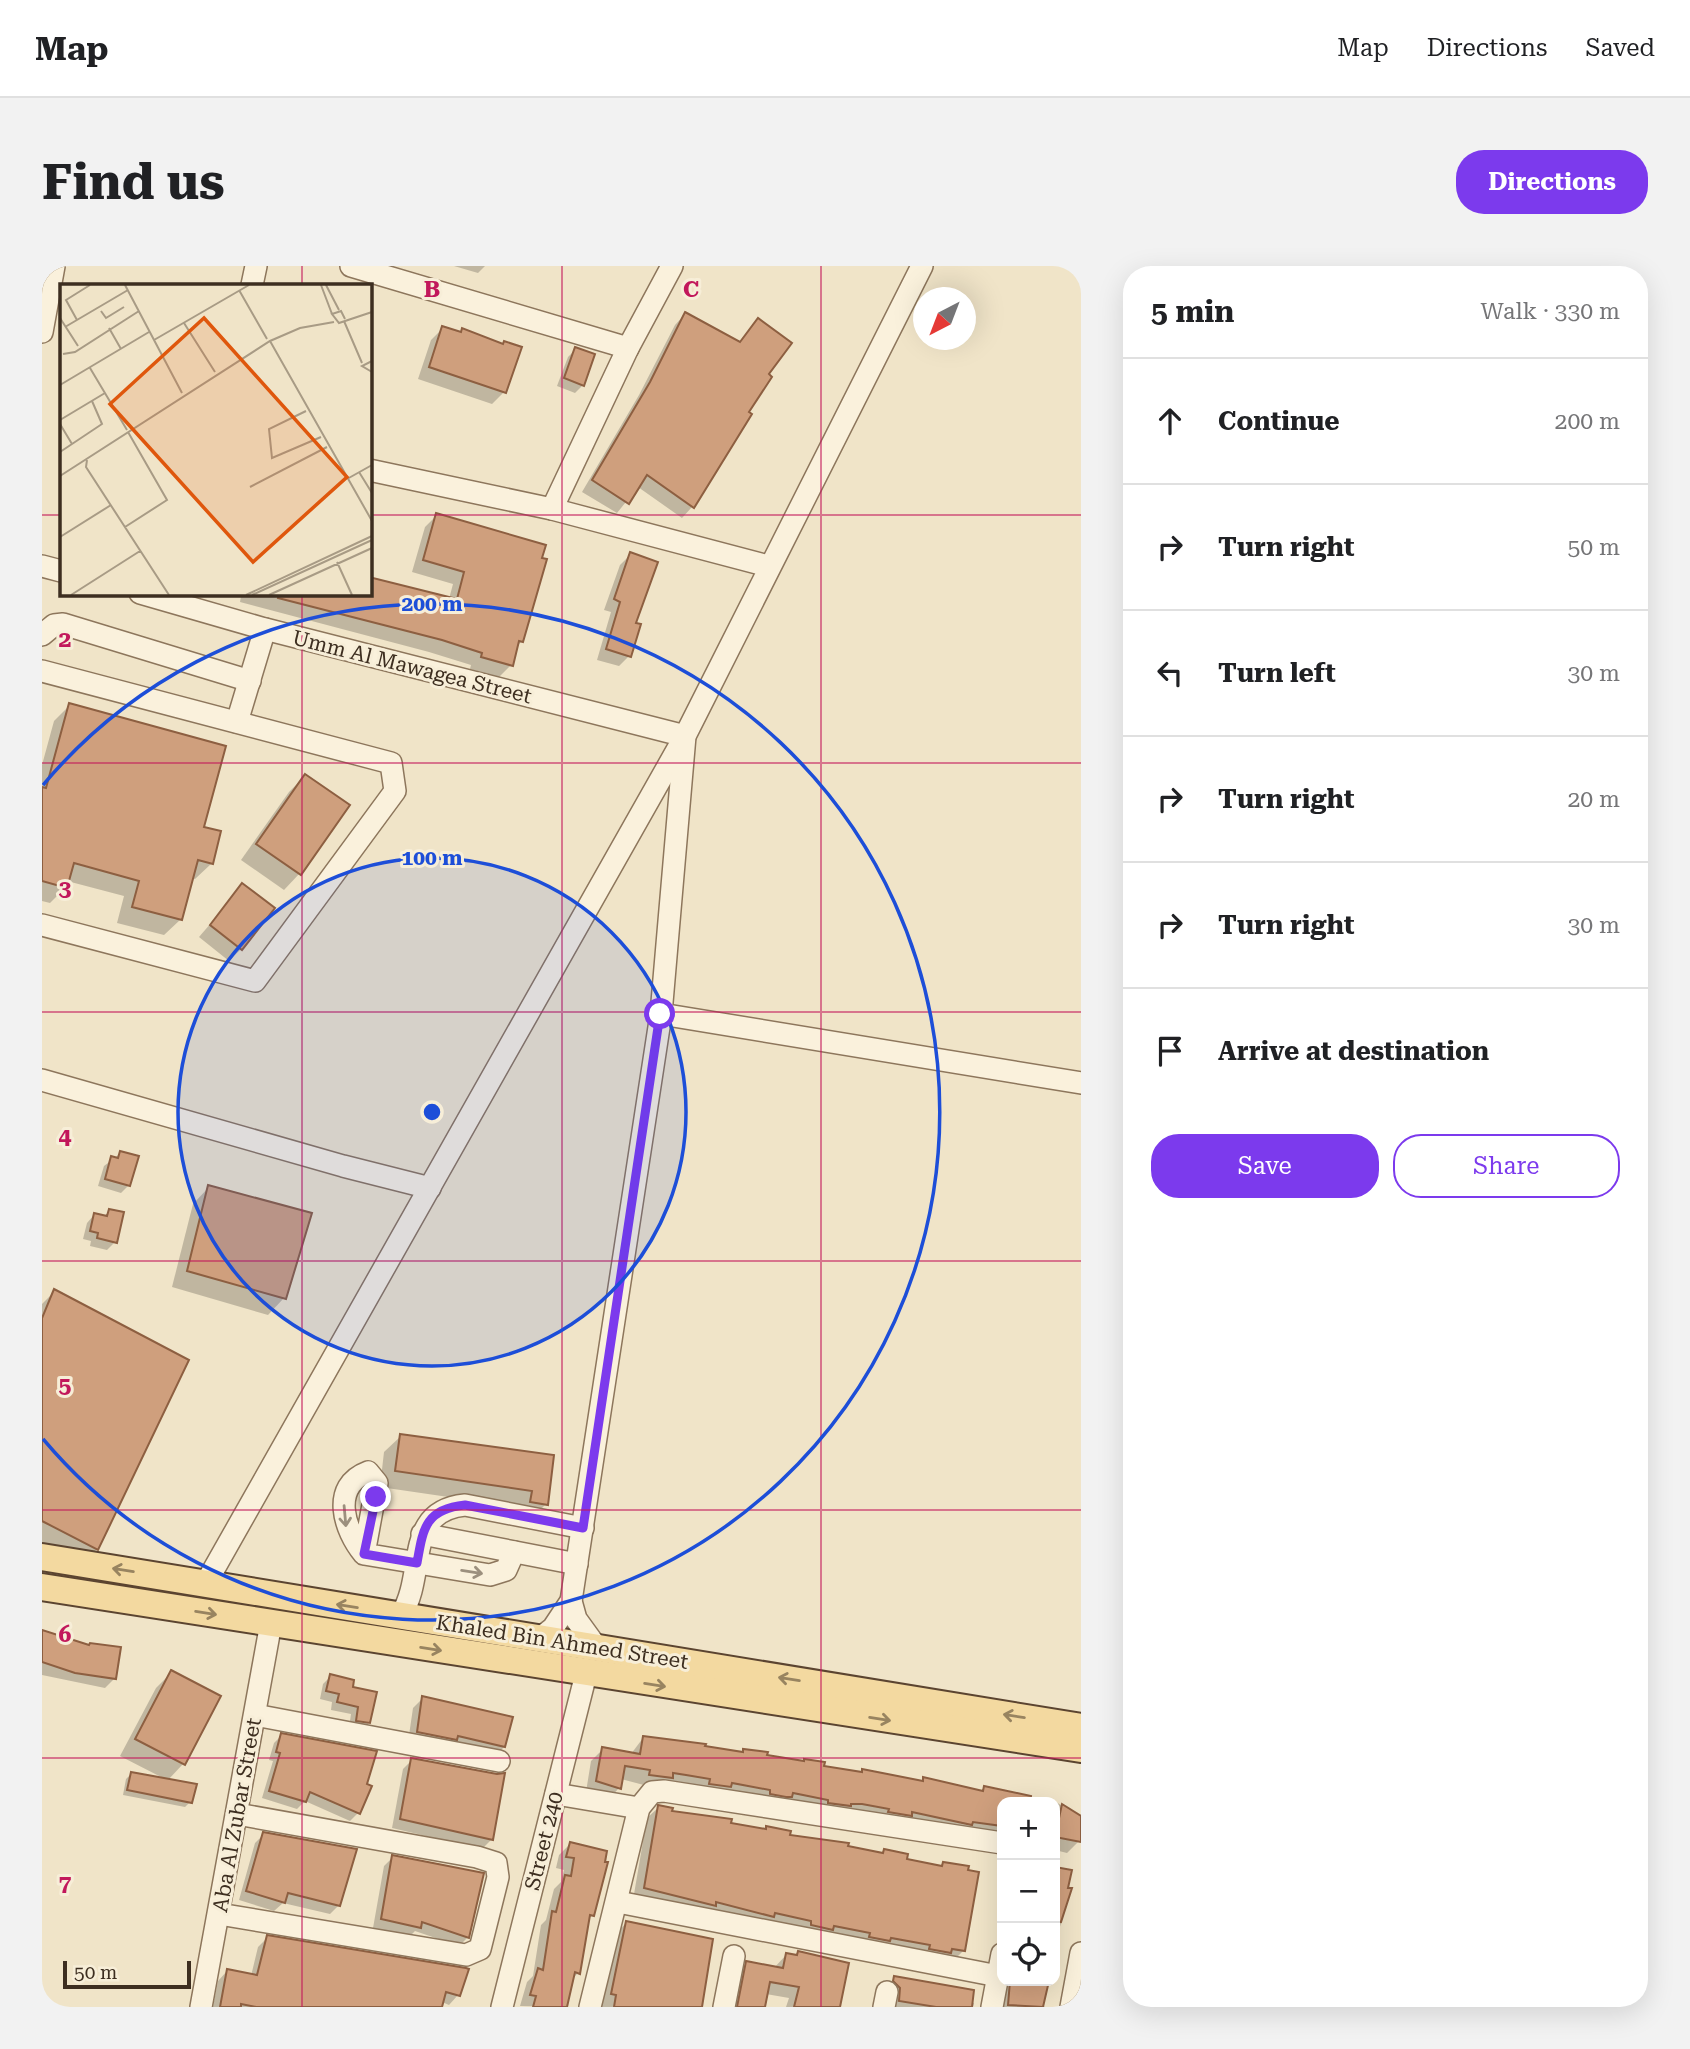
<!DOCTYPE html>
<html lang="en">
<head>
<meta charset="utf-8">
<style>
	body { margin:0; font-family:"Roboto Serif",serif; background:#f2f2f2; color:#202124 }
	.controls { position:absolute; right:21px; bottom:21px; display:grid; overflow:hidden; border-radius:14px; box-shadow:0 7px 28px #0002 }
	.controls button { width:63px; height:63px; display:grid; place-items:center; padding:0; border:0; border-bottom:2px solid #e0e0e0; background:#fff; color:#202124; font:35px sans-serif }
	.compass { position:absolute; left:871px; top:21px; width:63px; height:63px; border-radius:50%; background:#fff; box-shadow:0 7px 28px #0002; rotate:222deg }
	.scale { position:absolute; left:21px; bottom:18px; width:128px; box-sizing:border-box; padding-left:7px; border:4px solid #3d2e20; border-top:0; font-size:19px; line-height:24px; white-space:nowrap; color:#3d2e20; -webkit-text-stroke:5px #f7eed8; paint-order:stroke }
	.stop { position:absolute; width:21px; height:21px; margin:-16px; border:5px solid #7c3aed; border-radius:50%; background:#fff }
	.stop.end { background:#7c3aed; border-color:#fff; box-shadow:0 2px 7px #0008 }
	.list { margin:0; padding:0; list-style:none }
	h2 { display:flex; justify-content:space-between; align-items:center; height:91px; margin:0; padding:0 28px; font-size:30px }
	h2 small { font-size:23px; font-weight:400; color:#757577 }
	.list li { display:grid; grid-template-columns:46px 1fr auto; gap:21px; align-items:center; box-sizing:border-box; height:126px; padding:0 28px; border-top:2px solid #e0e0e0 }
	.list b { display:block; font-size:26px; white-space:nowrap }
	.list em { font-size:23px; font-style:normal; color:#757577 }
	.actions { display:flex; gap:14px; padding:21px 28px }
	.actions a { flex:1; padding:16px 0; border:2px solid #7c3aed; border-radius:28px; text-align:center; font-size:24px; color:#7c3aed }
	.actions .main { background:#7c3aed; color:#fff }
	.icon { flex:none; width:38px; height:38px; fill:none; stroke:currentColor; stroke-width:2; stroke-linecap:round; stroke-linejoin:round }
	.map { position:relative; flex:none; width:1039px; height:1741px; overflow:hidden; border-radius:28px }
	header { display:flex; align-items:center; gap:42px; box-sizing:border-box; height:98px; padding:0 35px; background:#fff; border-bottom:2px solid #e0e0e0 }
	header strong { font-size:33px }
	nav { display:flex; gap:38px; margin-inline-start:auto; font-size:24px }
	.intro { display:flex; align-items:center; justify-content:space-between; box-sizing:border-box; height:168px; padding:0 42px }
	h1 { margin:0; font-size:49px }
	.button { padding:18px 32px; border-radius:28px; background:#7c3aed; color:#fff; font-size:24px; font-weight:700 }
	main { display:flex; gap:42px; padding:0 42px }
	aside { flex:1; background:#fff; border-radius:28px; box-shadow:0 7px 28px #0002 }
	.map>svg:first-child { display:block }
	.shadow { fill:#0003 }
	.building { fill:#cf9f7d; stroke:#8d5f41; stroke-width:2 }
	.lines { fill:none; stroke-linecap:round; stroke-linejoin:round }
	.minor-casing { stroke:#8d765c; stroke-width:24 }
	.major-casing { stroke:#5b4430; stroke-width:30 }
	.minor { stroke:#faf1dc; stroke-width:21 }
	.major { stroke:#f3d9a0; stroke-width:26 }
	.oneway { stroke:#9c907e }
	.oneway2 { stroke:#988460 }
	.route { stroke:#7c3aed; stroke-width:9 }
	.grid { fill:none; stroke:#c2185b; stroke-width:2; stroke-opacity:0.55 }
	.ring { fill:none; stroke:#1d4ed8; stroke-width:3.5 }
	.labels { text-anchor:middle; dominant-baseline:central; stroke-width:6; stroke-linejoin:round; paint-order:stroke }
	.street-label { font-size:21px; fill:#3d2e20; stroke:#f7eed8 }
	.inset-road { fill:none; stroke:#a89b85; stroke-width:2 }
	.view { fill:#df570d; fill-opacity:0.15; stroke:#df570d; stroke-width:3.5 }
	.inset-edge { fill:none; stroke:#3d2e20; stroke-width:3.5 }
	.grid-label { font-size:23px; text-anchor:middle; font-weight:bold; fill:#c2185b; stroke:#f7eed8; stroke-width:6; stroke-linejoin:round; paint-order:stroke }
	.centre { fill:#1d4ed8; stroke:#f7eed8; stroke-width:3.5 }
	.ring-label { font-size:21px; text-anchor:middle; font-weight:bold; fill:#1d4ed8; stroke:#f7eed8; stroke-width:6; stroke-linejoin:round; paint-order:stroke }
</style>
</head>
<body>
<header>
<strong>Map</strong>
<nav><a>Map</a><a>Directions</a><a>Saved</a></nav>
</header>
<div class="intro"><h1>Find us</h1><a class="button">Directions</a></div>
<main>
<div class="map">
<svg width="1039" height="1741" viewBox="0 0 1039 1741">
	<rect width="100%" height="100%" fill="#f0e4c8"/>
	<g class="shadow">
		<polygon points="412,0 443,0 436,7"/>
		<polygon points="643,48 696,77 716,54 724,109 688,183 650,241 640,252 596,221 575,247 540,226 597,129 633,59"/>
		<polygon points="401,62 417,67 421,64 462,126 450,138 376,113 389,74"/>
		<polygon points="534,83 541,119 533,127 515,120 526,91"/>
		<polygon points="395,249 480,375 474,381 469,399 457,411 428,403 429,399 387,386 198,336 199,330 190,327 327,327 327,311 407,333 411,318 370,306 383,261"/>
		<polygon points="589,288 592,358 587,390 577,400 555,394 569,346 562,344 578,299"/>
		<polygon points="28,439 160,562 177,567 169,598 153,613 149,612 138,654 122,669 75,657 82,630 25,615 24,621 8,637 0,635 0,499 12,455"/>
		<polygon points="263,510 258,607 242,624 199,594 247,526"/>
		<polygon points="201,620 199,683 187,695 157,671"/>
		<polygon points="79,887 87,919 79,927 56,920 62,900"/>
		<polygon points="167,921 242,1032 226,1049 130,1021 151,938"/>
		<polygon points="68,945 73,976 65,984 48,980 49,975 41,973 45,957 52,949 61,951"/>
		<polygon points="13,1025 55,1283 39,1299 0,1279 0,1038"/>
		<polygon points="359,1170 511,1191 504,1238 488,1254 474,1241 338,1221 342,1186"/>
		<polygon points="0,1367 73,1412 63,1422 0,1409"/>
		<polygon points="130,1406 177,1431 141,1498 126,1514 148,1536 143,1541 81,1529 84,1513 90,1507 121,1512 78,1490 114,1422"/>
		<polygon points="289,1410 309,1423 327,1457 319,1464 307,1462 309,1448 289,1444 290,1436 278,1433 281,1418"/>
		<polygon points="381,1432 462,1481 452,1491 366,1476 371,1442"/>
		<polygon points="240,1469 328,1521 316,1547 308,1555 263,1535 255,1543 220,1532 231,1495 227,1494 232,1477"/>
		<polygon points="601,1472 699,1488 702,1485 780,1501 818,1507 821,1505 878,1517 882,1513 939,1526 943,1522 998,1536 1002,1532 1011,1534 1039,1552 1037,1575 1025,1587 1013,1584 1013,1536 960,1536 960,1578 617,1523 579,1513 577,1522 566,1534 544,1526 549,1495 561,1483 589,1488"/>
		<polygon points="370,1494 449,1574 440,1583 350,1562 361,1503"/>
		<polygon points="617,1541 628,1547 687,1558 722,1565 725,1562 746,1570 840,1588 843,1585 863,1594 898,1601 902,1597 922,1684 910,1696 591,1634 605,1552"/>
		<polygon points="222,1568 297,1639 288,1648 241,1637 232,1645 197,1634 213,1577"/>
		<polygon points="528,1578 550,1649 546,1653 536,1707 530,1713 524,1741 478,1740 485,1716 491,1710 499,1659 504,1654 512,1623 519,1616 522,1604 514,1602 517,1589"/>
		<polygon points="351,1591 426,1671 417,1680 373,1665 368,1670 331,1662 342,1600"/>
		<polygon points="1013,1602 1028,1606 1024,1623 1028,1624 1013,1679"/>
		<polygon points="584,1657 658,1741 559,1741 573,1669"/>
		<polygon points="226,1671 416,1729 407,1739 400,1736 398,1741 171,1741 176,1715 185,1705 209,1710 216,1681"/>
		<polygon points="1013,1680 1017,1681 1013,1700"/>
		<polygon points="756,1687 796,1741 744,1741 747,1732 724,1728 721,1741 687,1741 694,1708 705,1697 732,1702 744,1689 753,1690"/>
		<polygon points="853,1712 932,1737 931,1741 847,1741 842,1723"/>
		<polygon points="960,1715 1005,1715 1000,1739 1003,1741 956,1741"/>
	</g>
	<g class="building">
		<polygon points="643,46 698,76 716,52 750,77 727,108 730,111 707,146 710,148 652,242 605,209 587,238 550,214 608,116"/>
		<polygon points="400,60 419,66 420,62 461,78 462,75 480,81 464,127 387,101"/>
		<polygon points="533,81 553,88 542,120 522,112"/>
		<polygon points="394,247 504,279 500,292 505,293 481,376 477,375 471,400 439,391 440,387 400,374 236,332 237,327 327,327 327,311 415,333 422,306 381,294"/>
		<polygon points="588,286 616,296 594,357 599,358 589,391 564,383 578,336 572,333"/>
		<polygon points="27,437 184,480 162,561 179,565 171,598 156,594 140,654 90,641 97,615 32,597 25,622 0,615 0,521 4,522"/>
		<polygon points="263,508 308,539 259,609 214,578"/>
		<polygon points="200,617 233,642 200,684 168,659"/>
		<polygon points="78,885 97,890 88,920 63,913 69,890 76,892"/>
		<polygon points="166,919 270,947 244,1033 145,1005"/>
		<polygon points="67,943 82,946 75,977 55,972 56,967 48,965 52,947 65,950"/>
		<polygon points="12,1023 147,1094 56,1284 0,1255 0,1052"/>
		<polygon points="358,1168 512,1189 506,1239 488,1236 490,1225 353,1205"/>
		<polygon points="0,1364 47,1379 48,1377 79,1381 74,1413 33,1407 0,1396"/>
		<polygon points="129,1404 179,1430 143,1499 93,1473"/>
		<polygon points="288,1408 312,1414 311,1421 335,1426 328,1457 314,1455 316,1441 295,1436 297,1428 284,1425"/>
		<polygon points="380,1430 471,1451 463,1481 416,1470 415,1474 375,1466"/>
		<polygon points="239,1467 335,1485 325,1518 330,1520 318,1548 268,1526 264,1536 227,1525 238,1487 234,1486"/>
		<polygon points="601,1470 664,1478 663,1480 701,1486 701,1483 726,1486 725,1489 762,1495 762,1493 783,1496 782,1500 820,1506 820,1503 881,1515 881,1511 941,1525 942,1520 989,1530 988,1536 960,1536 960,1560 931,1556 930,1559 870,1546 870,1550 846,1546 847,1543 820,1538 809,1538 809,1540 786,1537 786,1534 751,1527 750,1531 744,1531 728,1528 728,1524 690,1517 689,1521 667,1518 668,1513 644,1509 631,1507 631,1512 607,1509 608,1504 583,1500 579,1523 554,1515 560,1481 598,1488"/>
		<polygon points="369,1492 455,1508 463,1507 451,1574 358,1553"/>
		<polygon points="89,1506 155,1518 150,1537 85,1524"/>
		<polygon points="1020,1538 1039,1550 1039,1576 1013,1571"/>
		<polygon points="616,1539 631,1542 630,1545 690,1553 689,1557 724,1563 724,1560 749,1565 748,1569 807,1577 806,1580 841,1587 842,1583 866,1588 865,1593 900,1600 901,1596 927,1600 926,1604 937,1606 923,1685 910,1683 909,1687 887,1683 888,1679 849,1672 848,1675 827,1671 828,1667 792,1660 791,1664 769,1659 769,1655 733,1647 732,1651 674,1636 674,1640 602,1622"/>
		<polygon points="221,1566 315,1583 298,1640 246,1627 243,1637 204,1625"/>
		<polygon points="528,1576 565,1585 563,1596 566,1596 552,1650 548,1649 538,1708 533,1706 525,1741 491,1741 494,1730 488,1729 496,1702 501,1704 510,1645 514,1646 523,1609 529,1610 532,1592 524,1591"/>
		<polygon points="350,1589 442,1607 427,1672 380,1656 379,1662 339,1653"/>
		<polygon points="1013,1601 1030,1604 1026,1622 1030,1622 1019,1656 1013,1655"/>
		<polygon points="584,1655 671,1673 660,1741 572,1741 574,1729 569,1728"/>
		<polygon points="225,1669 424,1702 427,1703 418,1730 404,1726 400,1741 214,1741 199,1738 199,1741 178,1741 185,1703 215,1709"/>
		<polygon points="756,1685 807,1697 798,1741 752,1741 757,1721 728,1716 723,1741 695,1741 704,1695 741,1702 744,1687 755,1689"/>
		<polygon points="852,1710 932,1724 930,1741 894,1741 857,1735 858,1722 851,1715"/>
		<polygon points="968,1715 1007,1715 1001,1741 966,1739"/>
	</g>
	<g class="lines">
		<defs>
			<g id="minor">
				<polyline points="309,0 586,82"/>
				<polyline points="210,19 214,0"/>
				<polyline points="0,66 12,0"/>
				<polyline points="327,204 510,243 726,300"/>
				<polyline points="510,243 586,82 630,0"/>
				<polyline points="0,300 19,305"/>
				<polyline points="98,327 223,363 643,470 164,1317"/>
				<polyline points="0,369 12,359 21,358 208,415"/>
				<polyline points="0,405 349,497 353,525 213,715 0,659"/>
				<polyline points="195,456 223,363"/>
				<polyline points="619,748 1039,817"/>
				<polyline points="0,814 301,900 388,922"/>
				<polyline points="380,1268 535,1298"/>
				<path d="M322,1288L335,1217L326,1206C288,1220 302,1264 322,1288L448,1309L464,1304L472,1286"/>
				<polyline points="529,1335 534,1353 555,1382"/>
				<path d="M359,1349C385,1308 361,1245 423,1239L541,1262"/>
				<polyline points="498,1372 511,1362 529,1335 619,748 643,470 880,0"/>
				<polyline points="213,1449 457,1495"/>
				<polyline points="514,1528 597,1542"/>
				<polyline points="576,1636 956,1710"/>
				<polyline points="177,1648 424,1689 438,1683 456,1611 454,1597 435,1591 195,1548"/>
				<polyline points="159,1741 229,1357"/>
				<polyline points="460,1741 544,1408"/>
				<polyline points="548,1741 597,1542 610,1526 622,1525 960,1577"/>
				<polyline points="682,1741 692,1690"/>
				<polyline points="842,1741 845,1726"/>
				<polyline points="950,1741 960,1688"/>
				<polyline points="1029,1741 1039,1687"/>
			</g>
			<g id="major">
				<polyline points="0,1291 1039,1461"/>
				<polyline points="0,1321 1039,1483"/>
			</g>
		</defs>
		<use href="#minor" class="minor-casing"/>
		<use href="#major" class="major-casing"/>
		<use href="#minor" class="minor"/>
		<use href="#major" class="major"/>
	</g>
	<defs><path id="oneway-shaft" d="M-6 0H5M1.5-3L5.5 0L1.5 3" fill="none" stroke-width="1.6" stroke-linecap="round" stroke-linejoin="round" transform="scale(1.75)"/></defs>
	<g class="oneway">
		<use href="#oneway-shaft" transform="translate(303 1250) rotate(85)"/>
		<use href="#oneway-shaft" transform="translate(430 1306) rotate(9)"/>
	</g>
	<g class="oneway2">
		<use href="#oneway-shaft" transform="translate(81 1304) rotate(-171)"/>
		<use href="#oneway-shaft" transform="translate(305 1340) rotate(-171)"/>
		<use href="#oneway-shaft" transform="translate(164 1347) rotate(9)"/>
		<use href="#oneway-shaft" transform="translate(389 1383) rotate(9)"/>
		<use href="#oneway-shaft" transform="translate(747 1413) rotate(-171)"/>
		<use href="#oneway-shaft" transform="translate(613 1419) rotate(9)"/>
		<use href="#oneway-shaft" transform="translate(972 1450) rotate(-171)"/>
		<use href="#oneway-shaft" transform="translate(838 1453) rotate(9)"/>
	</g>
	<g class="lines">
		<path class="route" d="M334,1231L322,1288L375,1297C381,1263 383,1243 423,1239L541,1262L618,748"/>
	</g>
	<path class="grid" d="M260,0V19M520,0V1741M779,0V1741M0,249H19M327,249H1039M260,327V1741M0,497H1039M0,746H1039M0,995H1039M0,1244H1039M0,1492H1039"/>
	<circle cx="390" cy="846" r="254" fill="#1d4ed8" fill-opacity=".12"/>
	<g class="ring">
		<circle cx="390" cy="846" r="254"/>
		<path d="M1 519A508 508 0 1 1 1 1173"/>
	</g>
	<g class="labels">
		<g class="street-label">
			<text transform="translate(370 401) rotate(14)">Umm Al Mawagea Street</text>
			<text transform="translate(520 1376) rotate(9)">Khaled Bin Ahmed Street</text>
			<text transform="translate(195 1549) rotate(-80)">Aba Al Zubar Street</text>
			<text transform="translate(502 1575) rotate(-76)">Street 240</text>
		</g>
	</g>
	<g transform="translate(18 18)">
		<rect width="312" height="312" fill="#f0e4c8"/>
		<path class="inset-road" d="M65,1L122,109M261,1L272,30M266,1L279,26M179,6L207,55M41,27L46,34L64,23M0,34L18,62M285,35L281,27L272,30L279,39L312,28M17,36L6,16L30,1M284,37L302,79M124,39L155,88M5,43L68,6M49,44L61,65M94,56L189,1M210,57L312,237M3,70L15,68L79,27M312,77L302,82L312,88M30,84L67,146M0,101L89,48M246,127L209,145L212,174L261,153M0,136L45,109M0,140L12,160M0,168L42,140L32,117M27,176L26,183L109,311M299,188L312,209M0,192L210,57L240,44L274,38M287,195L312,181M190,203L267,163M65,243L107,216L68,148M0,253L51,221M277,278L292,311M11,311L80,267M186,311L312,252M192,311L312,256M209,311L312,264"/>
		<path class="view" d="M144,34L287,193L193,278L50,120Z"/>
		<rect width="312" height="312" class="inset-edge"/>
	</g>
	<g class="grid-label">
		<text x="390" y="31">B</text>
		<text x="649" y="31">C</text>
		<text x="23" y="381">2</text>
		<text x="23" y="630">3</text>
		<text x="23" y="878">4</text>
		<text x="23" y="1127">5</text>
		<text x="23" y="1376">6</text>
		<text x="23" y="1625">7</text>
	</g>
	<circle cx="390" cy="846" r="10" class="centre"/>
	<g class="ring-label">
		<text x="390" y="345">200 m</text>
		<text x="390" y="599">100 m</text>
	</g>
</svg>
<div class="controls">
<button>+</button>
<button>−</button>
<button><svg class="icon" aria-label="locate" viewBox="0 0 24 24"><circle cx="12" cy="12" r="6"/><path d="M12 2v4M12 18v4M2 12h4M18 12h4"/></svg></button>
</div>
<svg class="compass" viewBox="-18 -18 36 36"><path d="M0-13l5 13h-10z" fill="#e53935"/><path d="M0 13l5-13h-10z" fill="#757577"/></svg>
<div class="scale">50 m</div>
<div class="stop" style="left:618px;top:748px"></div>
<div class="stop end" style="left:334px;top:1231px"></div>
</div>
<aside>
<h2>5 min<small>Walk · 330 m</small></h2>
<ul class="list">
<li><svg class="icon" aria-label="ahead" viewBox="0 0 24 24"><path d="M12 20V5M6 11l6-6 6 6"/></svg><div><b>Continue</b></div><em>200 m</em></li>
<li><svg class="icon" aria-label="right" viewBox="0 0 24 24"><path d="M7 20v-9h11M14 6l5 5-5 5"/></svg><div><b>Turn right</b></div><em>50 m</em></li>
<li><svg class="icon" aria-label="left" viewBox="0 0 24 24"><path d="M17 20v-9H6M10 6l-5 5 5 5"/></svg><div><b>Turn left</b></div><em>30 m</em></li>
<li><svg class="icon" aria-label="right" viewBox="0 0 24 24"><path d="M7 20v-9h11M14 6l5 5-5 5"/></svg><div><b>Turn right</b></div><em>20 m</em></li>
<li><svg class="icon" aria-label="right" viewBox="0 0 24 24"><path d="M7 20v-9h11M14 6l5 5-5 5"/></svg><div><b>Turn right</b></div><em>30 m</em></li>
<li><svg class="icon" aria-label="arrive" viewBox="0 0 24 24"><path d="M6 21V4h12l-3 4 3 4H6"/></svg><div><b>Arrive at destination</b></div></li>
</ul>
<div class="actions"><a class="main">Save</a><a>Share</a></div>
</aside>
</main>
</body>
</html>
